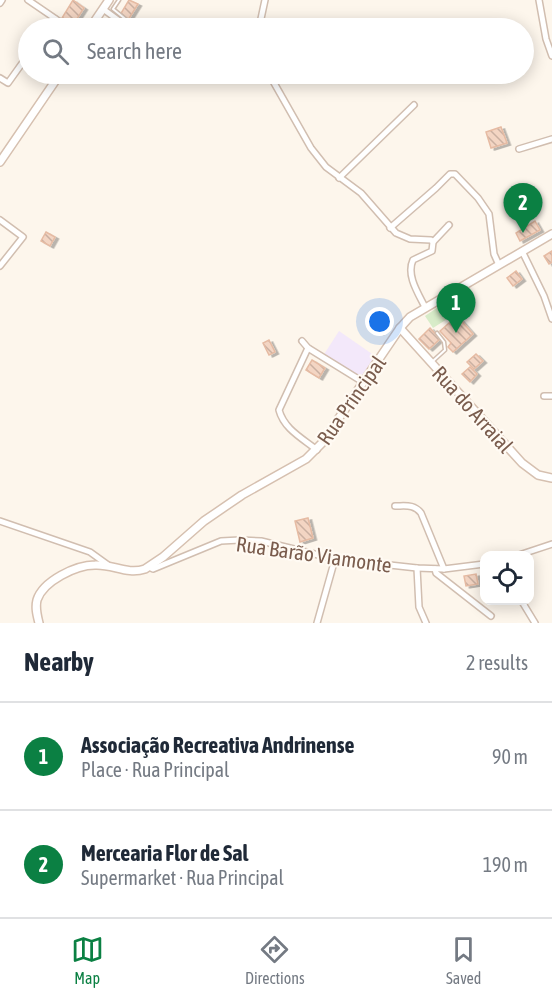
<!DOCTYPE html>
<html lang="en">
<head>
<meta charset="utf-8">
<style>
	body { margin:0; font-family:"Asap Condensed",sans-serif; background:#f2f2f3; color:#1f2937 }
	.controls { position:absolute; right:18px; bottom:18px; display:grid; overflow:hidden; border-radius:12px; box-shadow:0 3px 15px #0003 }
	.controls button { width:54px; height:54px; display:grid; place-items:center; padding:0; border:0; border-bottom:2px solid #e0e1e3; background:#fff; color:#1f2937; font:30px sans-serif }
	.you { position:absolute; left:380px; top:322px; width:21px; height:21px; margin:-15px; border:4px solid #fff; border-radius:50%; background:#1a73e8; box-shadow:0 0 0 9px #1a73e833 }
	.badge { display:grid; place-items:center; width:39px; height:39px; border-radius:50%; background:#0b8043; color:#fff; font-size:20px; font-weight:700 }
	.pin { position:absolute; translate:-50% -50px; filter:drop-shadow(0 2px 3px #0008) }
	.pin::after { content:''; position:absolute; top:32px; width:21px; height:18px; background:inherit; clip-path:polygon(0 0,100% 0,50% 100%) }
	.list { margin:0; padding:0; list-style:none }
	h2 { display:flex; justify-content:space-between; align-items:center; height:78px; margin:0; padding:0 24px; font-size:26px }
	h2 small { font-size:20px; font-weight:400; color:#747a83 }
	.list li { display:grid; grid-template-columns:39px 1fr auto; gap:18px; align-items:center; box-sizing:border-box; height:108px; padding:0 24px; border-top:2px solid #e0e1e3 }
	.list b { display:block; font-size:22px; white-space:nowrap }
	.list p { margin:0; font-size:20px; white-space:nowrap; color:#747a83 }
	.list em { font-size:20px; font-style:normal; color:#747a83 }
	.icon { flex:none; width:33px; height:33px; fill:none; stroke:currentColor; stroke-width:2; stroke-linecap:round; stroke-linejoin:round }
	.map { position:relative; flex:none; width:552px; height:623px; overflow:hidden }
	.search { position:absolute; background:#fff; box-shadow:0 3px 15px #0003; left:18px; right:18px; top:18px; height:66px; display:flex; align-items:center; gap:15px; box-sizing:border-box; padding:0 21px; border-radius:33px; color:#747a83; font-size:22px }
	.sheet { height:294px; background:#fff }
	nav { display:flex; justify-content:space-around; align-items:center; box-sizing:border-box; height:84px; border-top:2px solid #e0e1e3; background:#fff; font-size:16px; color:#747a83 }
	nav a { display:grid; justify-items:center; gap:3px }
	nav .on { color:#0b8043 }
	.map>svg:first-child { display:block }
	.education { fill:#f3e8fa }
	.park { fill:#d8ecc9 }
	.building { fill:url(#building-back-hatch); stroke:#e6bba3; stroke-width:1.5; filter:url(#shadow) }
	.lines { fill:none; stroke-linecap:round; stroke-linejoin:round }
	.lane-casing { stroke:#d1beb0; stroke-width:5 }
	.street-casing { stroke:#d1beb0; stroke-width:8 }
	.secondary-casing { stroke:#d6c0b0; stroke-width:10 }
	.lane { stroke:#fff; stroke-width:2 }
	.street { stroke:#fff; stroke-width:5 }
	.secondary { stroke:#fff; stroke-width:7 }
	.labels { text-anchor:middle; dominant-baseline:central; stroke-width:4.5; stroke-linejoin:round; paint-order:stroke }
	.street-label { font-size:21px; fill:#7a5c4d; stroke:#fffaf3 }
</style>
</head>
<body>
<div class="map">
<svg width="552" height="623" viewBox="0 0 552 623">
	<defs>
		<pattern id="building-back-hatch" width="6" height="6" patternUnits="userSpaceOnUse" patternTransform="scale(1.5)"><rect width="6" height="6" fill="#f3d5c3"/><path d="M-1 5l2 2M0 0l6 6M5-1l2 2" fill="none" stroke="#cab0a1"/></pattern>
		<filter id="shadow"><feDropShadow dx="3.5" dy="2" stdDeviation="0" flood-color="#0004"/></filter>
	</defs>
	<rect width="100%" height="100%" fill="#fdf6ec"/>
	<polygon class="education" points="339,331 375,356 360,379 323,356"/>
	<polygon class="park" points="447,301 455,314 433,328 425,316"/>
	<g class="building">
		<polygon points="73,0 84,8 73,25 62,18"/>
		<polygon points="129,0 138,4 128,20 120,15"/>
		<polygon points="501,127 507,143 491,148 486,132"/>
		<polygon points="535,221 540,230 520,241 516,233"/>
		<polygon points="46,232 55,237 50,246 41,241"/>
		<polygon points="552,251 552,262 549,264 544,256"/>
		<polygon points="516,271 522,279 513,286 507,278"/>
		<polygon points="378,316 387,321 380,333 371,328"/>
		<polygon points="457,316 473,334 453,352 448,347 451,343 440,331"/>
		<polygon points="430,328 440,339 429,349 419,339"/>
		<polygon points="269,340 275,352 269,355 263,343"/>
		<polygon points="476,354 483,361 474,369 467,362"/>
		<polygon points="312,360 325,368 319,378 306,370"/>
		<polygon points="470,367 477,374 470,382 462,374"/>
		<polygon points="308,518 313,538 300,542 295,521"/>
		<polygon points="476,574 478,584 466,586 464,576"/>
	</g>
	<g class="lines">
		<defs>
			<g id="lane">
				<polyline points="119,0 113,9 129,22"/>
				<polyline points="433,361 445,350 444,342 437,333"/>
			</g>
			<g id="street">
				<polyline points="28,0 69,28"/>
				<polyline points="539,0 546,39 552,56"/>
				<polyline points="0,3 2,0"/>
				<polyline points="103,9 129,28"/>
				<polyline points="48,28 55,19"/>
				<polyline points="259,28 265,0"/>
				<path d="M269,74L311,148L326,167L361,193L396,233L410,239L431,240L433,242L432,251L413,260C406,275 418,293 425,307"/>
				<polyline points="0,78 8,83 28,55"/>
				<polyline points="519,149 552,139"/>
				<polyline points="339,178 414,105"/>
				<polyline points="0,220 23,237 0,266"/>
				<polyline points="390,228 436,188 450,174 455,174 478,198 489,214 494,254 499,265"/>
				<polyline points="433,242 449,225"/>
				<polyline points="522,251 544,296 552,319"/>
				<polyline points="302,341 308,348 363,382"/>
				<path d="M308,348L279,410C284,429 302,438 317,450"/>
				<polyline points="544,396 552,396"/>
				<path d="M395,506C406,506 414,504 421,513L444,569"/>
				<polyline points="0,521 90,552 108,565"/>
				<polyline points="516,556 552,544"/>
				<polyline points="149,567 153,569 221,541 240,540 261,541 335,559 417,568 444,569 484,564"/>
				<polyline points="417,568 419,607 426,623"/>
				<polyline points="435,569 436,573 491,616"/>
				<polyline points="521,600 535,623"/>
				<polyline points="317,623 335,559"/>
			</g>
			<g id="secondary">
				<polyline points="90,28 109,0"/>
				<polyline points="0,162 60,74"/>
				<polyline points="400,328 522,463 538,475 552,478"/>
				<path d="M39,623C37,615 35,608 37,600C43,581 76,565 95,565C113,564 127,575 145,569L163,557L204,521L242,495L306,459L322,443L400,328L410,317L552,234"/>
			</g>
		</defs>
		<use href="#lane" class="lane-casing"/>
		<use href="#street" class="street-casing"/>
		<use href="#secondary" class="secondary-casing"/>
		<use href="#lane" class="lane"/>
		<use href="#street" class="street"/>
		<use href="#secondary" class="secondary"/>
	</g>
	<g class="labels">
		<g class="street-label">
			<text transform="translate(351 400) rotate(-55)">Rua Principal</text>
			<text transform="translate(473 409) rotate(48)">Rua do Arraial</text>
			<text transform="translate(314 554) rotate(8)">Rua Barão Viamonte</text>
		</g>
	</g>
</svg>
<div class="controls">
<button><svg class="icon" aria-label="locate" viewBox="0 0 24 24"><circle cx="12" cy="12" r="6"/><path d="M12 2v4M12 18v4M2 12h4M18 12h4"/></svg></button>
</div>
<div class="you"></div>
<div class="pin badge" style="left:456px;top:333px">1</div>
<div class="pin badge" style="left:523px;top:233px">2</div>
<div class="search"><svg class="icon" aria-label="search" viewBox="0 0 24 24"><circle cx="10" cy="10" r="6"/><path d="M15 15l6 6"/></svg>Search here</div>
</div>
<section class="sheet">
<h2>Nearby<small>2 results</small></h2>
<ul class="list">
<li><span class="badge">1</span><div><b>Associação Recreativa Andrinense</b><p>Place · Rua Principal</p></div><em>90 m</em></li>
<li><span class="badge">2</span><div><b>Mercearia Flor de Sal</b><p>Supermarket · Rua Principal</p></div><em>190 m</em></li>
</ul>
</section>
<nav>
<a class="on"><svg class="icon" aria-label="map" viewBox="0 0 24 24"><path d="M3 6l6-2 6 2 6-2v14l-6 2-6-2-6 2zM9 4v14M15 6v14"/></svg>Map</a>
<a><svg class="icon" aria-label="directions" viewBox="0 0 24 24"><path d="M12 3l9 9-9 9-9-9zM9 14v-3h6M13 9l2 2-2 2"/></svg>Directions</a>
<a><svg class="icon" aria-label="saved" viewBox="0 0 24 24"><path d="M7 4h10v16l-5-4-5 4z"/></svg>Saved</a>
</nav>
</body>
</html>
